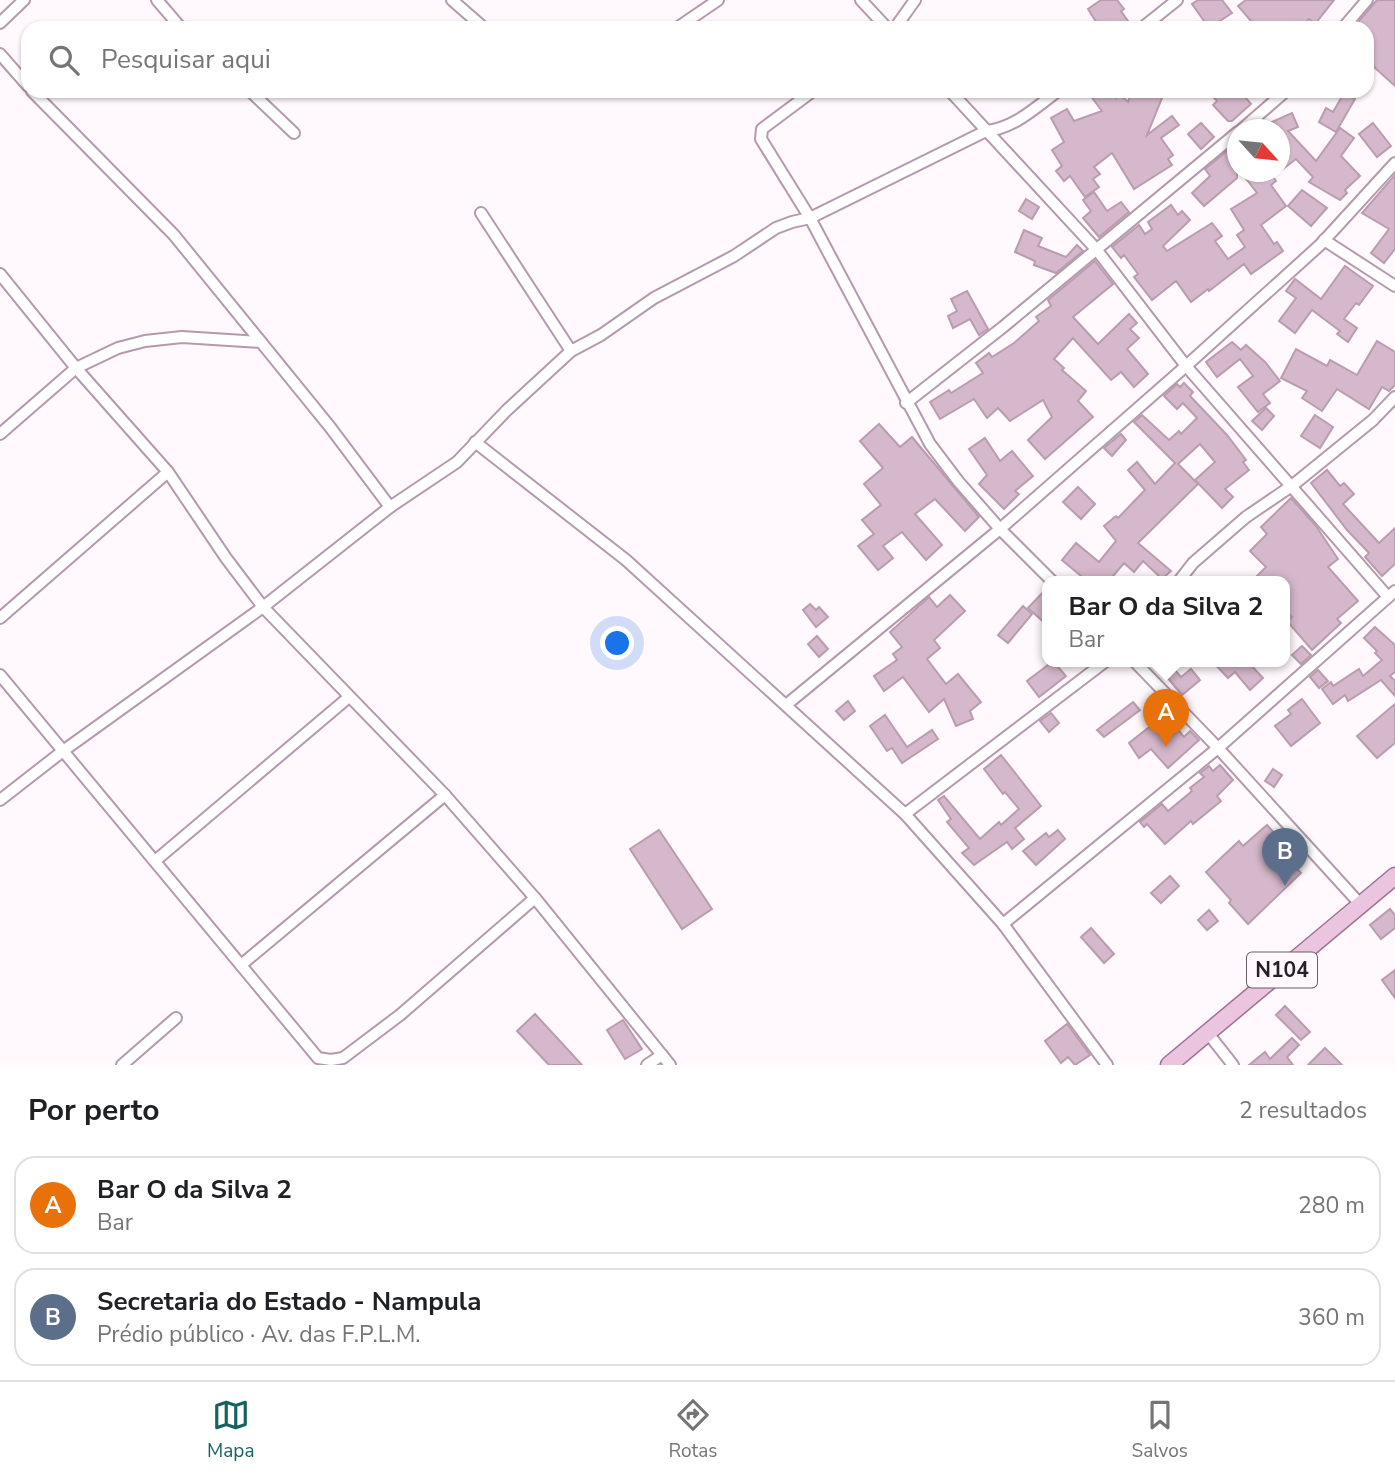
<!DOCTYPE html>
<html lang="pt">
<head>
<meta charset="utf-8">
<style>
	body { margin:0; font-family:"Nunito Sans",sans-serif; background:#f2f2f2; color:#202124 }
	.compass { position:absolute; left:1227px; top:119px; width:63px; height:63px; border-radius:50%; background:#fff; box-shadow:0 2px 5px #0004; rotate:117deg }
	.you { position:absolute; left:618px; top:644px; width:24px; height:24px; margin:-18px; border:5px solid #fff; border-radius:50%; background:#1a73e8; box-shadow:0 0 0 10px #1a73e833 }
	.badge { display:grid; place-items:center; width:46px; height:46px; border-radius:50%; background:#15635f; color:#fff; font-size:23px; font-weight:700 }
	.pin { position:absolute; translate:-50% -58px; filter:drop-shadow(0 2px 4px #0008) }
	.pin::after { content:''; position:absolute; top:37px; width:24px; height:21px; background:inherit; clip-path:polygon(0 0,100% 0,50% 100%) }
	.popup { position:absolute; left:1042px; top:576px; width:248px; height:91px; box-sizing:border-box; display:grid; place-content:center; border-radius:14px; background:#fff; filter:drop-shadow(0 2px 5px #0005); font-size:23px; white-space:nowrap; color:#757577 }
	.popup b { font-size:26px; color:#202124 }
	.popup::after { content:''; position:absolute; left:50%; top:100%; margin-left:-14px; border:14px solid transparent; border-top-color:#fff }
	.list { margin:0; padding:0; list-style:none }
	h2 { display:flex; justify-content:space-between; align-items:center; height:91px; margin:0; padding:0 28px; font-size:30px }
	h2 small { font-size:23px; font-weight:400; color:#757577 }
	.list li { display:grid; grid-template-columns:46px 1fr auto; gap:21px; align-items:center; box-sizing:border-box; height:98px; margin:0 14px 14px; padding:0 14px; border:2px solid #e0e0e0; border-radius:21px }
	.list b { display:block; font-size:26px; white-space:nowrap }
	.list p { margin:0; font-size:23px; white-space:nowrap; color:#757577 }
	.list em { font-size:23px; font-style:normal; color:#757577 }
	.icon { flex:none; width:38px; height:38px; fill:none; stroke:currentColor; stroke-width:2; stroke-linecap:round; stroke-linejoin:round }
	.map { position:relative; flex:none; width:1395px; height:1065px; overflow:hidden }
	.search { position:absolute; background:#fff; box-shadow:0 2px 5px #0004; left:21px; right:21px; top:21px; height:77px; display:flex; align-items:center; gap:18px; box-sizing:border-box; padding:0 24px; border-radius:21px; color:#757577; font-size:26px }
	.sheet { height:315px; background:#fff }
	nav { display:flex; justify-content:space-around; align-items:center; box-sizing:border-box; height:98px; border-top:2px solid #e0e0e0; background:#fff; font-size:19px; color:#757577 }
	nav a { display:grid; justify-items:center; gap:4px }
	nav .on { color:#15635f }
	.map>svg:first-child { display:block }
	.building { fill:#d5b8cb; stroke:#b99daf; stroke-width:2 }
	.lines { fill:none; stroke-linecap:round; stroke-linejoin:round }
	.minor-casing { stroke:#b599ac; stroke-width:14 }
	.primary-casing { stroke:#9f7190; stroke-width:19 }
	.minor { stroke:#fff; stroke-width:10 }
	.primary { stroke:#ebc5df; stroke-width:16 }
	.labels { text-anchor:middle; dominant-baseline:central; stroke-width:5; stroke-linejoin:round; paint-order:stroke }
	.shield { fill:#fff8fc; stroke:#695f66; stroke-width:2 }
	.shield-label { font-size:21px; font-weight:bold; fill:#291e25 }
</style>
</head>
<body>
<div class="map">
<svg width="1395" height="1065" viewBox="0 0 1395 1065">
	<rect width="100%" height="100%" fill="#fff8fc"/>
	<g class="building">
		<polygon points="1101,0 1117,0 1124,9 1121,11 1128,21 1118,28 1100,28 1088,9"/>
		<polygon points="1198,0 1222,0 1232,13 1209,28 1192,4"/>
		<polygon points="1246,0 1334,0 1315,24 1309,19 1299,28 1294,24 1289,28 1257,28 1238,6"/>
		<polygon points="1377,0 1395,0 1395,86 1374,67 1367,76 1367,28 1353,28"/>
		<polygon points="1087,91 1111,91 1116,98 1120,94 1128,102 1132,91 1146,91 1162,98 1147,135 1172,116 1179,125 1161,138 1173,155 1168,159 1172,165 1134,189 1112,153 1094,167 1100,174 1093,179 1099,187 1085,197 1070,176 1064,181 1056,171 1062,166 1052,150 1064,142 1051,118 1067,109 1074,121 1102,111"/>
		<polygon points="1207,91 1240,91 1251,104 1232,121 1228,121 1213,105 1217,101"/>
		<polygon points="1344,93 1355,99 1336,132 1319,122 1326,108 1333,112"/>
		<polygon points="1292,113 1298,127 1288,131 1316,161 1340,128 1354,138 1341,156 1360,176 1345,190 1347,193 1340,200 1309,182 1313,177 1296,159 1279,172 1279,130 1254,130"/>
		<polygon points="1201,123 1214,137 1201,149 1188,134"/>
		<polygon points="1373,123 1391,146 1377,157 1359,134"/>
		<polygon points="1233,146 1237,151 1237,178 1204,206 1192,193 1210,176 1205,169"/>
		<polygon points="1241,172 1270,172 1276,181 1271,185 1286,206 1261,225 1274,244 1277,242 1283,251 1251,274 1244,264 1209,291 1208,289 1191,302 1176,281 1152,300 1134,277 1138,274 1124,255 1121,258 1112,247 1139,225 1145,234 1152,229 1148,222 1171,205 1178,215 1182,211 1190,220 1163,246 1167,251 1212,223 1222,236 1215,241 1228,259 1245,247 1237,235 1244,230 1231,209 1257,193"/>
		<polygon points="1395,175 1395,249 1384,263 1371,253 1389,229 1362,213"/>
		<polygon points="1302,190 1327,208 1311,226 1288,206"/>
		<polygon points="1094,192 1107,211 1121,202 1129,212 1099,237 1083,218 1091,211 1083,200"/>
		<polygon points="1026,199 1039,207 1032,219 1019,211"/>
		<polygon points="1024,230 1042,238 1038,246 1066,257 1077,245 1083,251 1056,273 1034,265 1035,261 1015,252"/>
		<polygon points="1095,261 1113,284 1073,317 1098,344 1129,314 1137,323 1130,329 1139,338 1127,349 1148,374 1134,387 1121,372 1111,380 1073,338 1054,359 1064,368 1062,370 1086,391 1078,401 1093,417 1045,459 1028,440 1052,417 1043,400 1010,421 998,408 987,418 974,399 940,419 930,402 949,390 951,393 983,373 976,363 989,353 992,357 1014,343 1039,321 1036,317 1051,306 1048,300"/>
		<polygon points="1345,266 1373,286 1359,305 1356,303 1344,319 1357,328 1348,342 1337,334 1340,331 1312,310 1295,333 1279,321 1296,298 1286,291 1295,279 1321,299"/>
		<polygon points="967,291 988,329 979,335 970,319 953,328 948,316 957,311 951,299"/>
		<polygon points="1377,341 1395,352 1395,385 1389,391 1382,387 1369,409 1337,389 1322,411 1302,398 1307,391 1281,378 1296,349 1327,366 1330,360 1357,375"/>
		<polygon points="1232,342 1241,350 1246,345 1265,362 1280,381 1263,394 1270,403 1258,412 1238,387 1253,376 1240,359 1217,377 1206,362"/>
		<polygon points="1184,383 1193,392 1190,396 1227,435 1246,460 1243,462 1249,470 1225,489 1233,497 1222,508 1195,480 1215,462 1200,444 1178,464 1198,484 1138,543 1171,571 1162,579 1143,561 1134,572 1124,563 1109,581 1087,581 1062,560 1076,543 1099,562 1116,541 1104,526 1116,516 1118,518 1145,490 1128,470 1137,462 1155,484 1175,463 1134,422 1142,415 1169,440 1179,431 1181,434 1197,418 1183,403 1177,409 1164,396 1177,384 1180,387"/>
		<polygon points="1266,408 1274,416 1262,430 1252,421"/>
		<polygon points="1315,415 1333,427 1320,448 1301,436"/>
		<polygon points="879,424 900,447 912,437 979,517 965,531 935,499 915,514 942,545 926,560 902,532 883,546 893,558 878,570 858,546 874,534 862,520 881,505 864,484 883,468 860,441"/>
		<polygon points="1121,434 1126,440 1112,456 1104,448"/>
		<polygon points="985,438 1000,461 1012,451 1033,476 1015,491 1019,494 1004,509 979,484 987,475 969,449"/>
		<polygon points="1327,470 1340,486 1344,483 1354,494 1343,504 1379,543 1395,528 1395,564 1382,576 1365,557 1369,553 1347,530 1311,483"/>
		<polygon points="1078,487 1095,504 1081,519 1063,502"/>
		<polygon points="1291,498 1316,526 1338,559 1328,567 1358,601 1337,619 1341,623 1312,650 1287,621 1292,617 1285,610 1285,581 1252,581 1266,567 1250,551 1267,534 1261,527"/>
		<polygon points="1047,588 1047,625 1028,608"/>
		<polygon points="950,595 965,611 934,640 940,648 927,659 946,684 958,674 981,702 970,711 973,719 956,726 944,699 929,712 903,677 884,691 874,676 897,660 893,654 902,647 890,632 929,597 937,607"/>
		<polygon points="810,604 816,610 819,607 828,617 816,627 803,610"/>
		<polygon points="1023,606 1032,614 1008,643 998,635"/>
		<polygon points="1375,627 1395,645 1395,672 1390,676 1395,681 1395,696 1381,680 1348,701 1345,695 1333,704 1322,689 1331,682 1333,686 1359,669 1363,676 1382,660 1375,653 1377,651 1364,638"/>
		<polygon points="817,636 828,649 819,657 808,644"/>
		<polygon points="1302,646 1311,655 1301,664 1292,655"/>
		<polygon points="1053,661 1066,676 1039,697 1027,681"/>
		<polygon points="1212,661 1250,661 1248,662 1263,678 1250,690 1235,672 1228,678"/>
		<polygon points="1191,669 1200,680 1182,695 1167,677 1175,670 1181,677"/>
		<polygon points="1318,670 1328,681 1319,688 1310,677"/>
		<polygon points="1302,699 1320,723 1291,746 1275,726 1291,714 1288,710"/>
		<polygon points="848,701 855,711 844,720 836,711"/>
		<polygon points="1133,702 1140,710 1104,737 1097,730"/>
		<polygon points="1395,704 1395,743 1377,758 1357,736"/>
		<polygon points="1051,713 1059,723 1049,732 1040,721"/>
		<polygon points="1166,714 1184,737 1190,731 1199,740 1168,768 1151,749 1139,758 1129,743"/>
		<polygon points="885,715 907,747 932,730 938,739 902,763 892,748 887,751 870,726"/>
		<polygon points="1001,755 1041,806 1015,828 1024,839 1012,849 1007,842 974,865 962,853 969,848 947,822 951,819 938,800 944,796 980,839 999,822 1001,825 1019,809 1005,792 1003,794 984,769"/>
		<polygon points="1220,765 1233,780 1217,796 1221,801 1193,824 1191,821 1165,844 1147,824 1144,827 1140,822 1162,804 1168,811 1192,791 1190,788 1204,777 1200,773 1209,766 1213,771"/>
		<polygon points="1273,769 1282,775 1274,787 1265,781"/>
		<polygon points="1267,825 1298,859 1293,864 1301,873 1248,924 1229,903 1231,900 1206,872 1239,841 1243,846"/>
		<polygon points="659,830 712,909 682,929 630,849"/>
		<polygon points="1058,830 1065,839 1036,865 1023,851 1046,833 1049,837"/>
		<polygon points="1170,876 1179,886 1161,903 1151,893"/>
		<polygon points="1390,909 1395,915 1395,928 1381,939 1370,925"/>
		<polygon points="1209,910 1218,921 1207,930 1198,920"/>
		<polygon points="1091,928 1114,954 1104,963 1081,937"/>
		<polygon points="1395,970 1395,998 1382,980"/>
		<polygon points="1285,1006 1310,1032 1301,1040 1276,1015"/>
		<polygon points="535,1014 582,1065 549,1065 517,1031"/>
		<polygon points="623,1020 642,1049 625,1059 607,1030"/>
		<polygon points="1067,1024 1090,1055 1075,1065 1068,1057 1061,1063 1045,1041"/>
		<polygon points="1292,1038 1299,1045 1287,1057 1293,1065 1249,1065 1265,1052 1270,1059"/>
		<polygon points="1325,1048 1342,1065 1308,1065"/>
	</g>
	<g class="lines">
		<defs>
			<g id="minor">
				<polyline points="157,0 181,28"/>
				<polyline points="452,0 484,28"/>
				<polyline points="861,0 887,28"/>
				<polyline points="0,23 24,0"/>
				<polyline points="677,28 718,0"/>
				<polyline points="895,28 915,0"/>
				<polyline points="1142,28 1177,0"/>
				<polyline points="1343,28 1367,0"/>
				<polyline points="0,54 28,86"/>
				<polyline points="32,91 174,235 330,427 390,507"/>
				<polyline points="250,91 294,133"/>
				<polyline points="813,91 762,129 761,139 810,218 930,444 958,481 1000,529 1052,581"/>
				<polyline points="950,91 1096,249 1186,366 1388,597"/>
				<polyline points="1241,130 1286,91"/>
				<polyline points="481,213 571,351"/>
				<polyline points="1324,240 1395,286"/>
				<polyline points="0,274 76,368 168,472 226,558 263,607 445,795 535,898 670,1065"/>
				<polyline points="906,403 1003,327 1238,132"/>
				<polyline points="0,434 76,368 118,348 145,341 182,337 261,342"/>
				<polyline points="475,442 626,560 905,814 1003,924 1107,1065"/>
				<polyline points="1179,581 1193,563 1246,517 1293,485 1373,420 1395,397"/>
				<polyline points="0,618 168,472"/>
				<polyline points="1134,661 1218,748 1361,905"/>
				<polyline points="0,675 318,1058 331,1060 343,1058 400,1015 535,898"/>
				<polyline points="786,705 1000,529 1186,366 1320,245 1395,163"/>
				<path d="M0,800L63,751L263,607L390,507L457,462L507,410L571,351L601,335L654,298L734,256L776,228L792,222L810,218L986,131C1015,128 1036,107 1058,91"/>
				<polyline points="905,814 1106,661"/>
				<polyline points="155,861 349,697"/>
				<polyline points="1003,924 1218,748 1395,591"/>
				<polyline points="241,965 445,795"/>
				<polyline points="1207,1032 1233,1065"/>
				<polyline points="122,1065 176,1018"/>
				<polyline points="647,1065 662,1055"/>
			</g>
			<polyline id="primary" points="1169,1065 1395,876"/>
		</defs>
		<use href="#minor" class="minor-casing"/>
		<use href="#primary" class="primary-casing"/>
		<use href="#minor" class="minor"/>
		<use href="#primary" class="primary"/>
	</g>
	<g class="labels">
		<rect class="shield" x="1247" y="952.5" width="70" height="35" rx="5"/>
		<g class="shield-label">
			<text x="1282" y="970">N104</text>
		</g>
	</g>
</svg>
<svg class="compass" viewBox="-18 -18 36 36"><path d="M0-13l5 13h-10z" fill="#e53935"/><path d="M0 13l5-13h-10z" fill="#757577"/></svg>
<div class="you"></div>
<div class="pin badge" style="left:1166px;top:747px;background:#e8710a">A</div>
<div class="popup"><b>Bar O da Silva 2</b>Bar</div>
<div class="pin badge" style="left:1285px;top:886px;background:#5c6f8a">B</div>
<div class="search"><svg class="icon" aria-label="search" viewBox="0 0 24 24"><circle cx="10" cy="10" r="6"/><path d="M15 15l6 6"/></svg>Pesquisar aqui</div>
</div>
<section class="sheet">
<h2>Por perto<small>2 resultados</small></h2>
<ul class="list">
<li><span class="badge" style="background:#e8710a">A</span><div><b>Bar O da Silva 2</b><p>Bar</p></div><em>280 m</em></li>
<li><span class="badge" style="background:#5c6f8a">B</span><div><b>Secretaria do Estado - Nampula</b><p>Prédio público · Av. das F.P.L.M.</p></div><em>360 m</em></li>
</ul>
</section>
<nav>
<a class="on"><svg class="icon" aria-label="map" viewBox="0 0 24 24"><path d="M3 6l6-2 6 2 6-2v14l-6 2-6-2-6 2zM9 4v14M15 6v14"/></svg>Mapa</a>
<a><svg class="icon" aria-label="directions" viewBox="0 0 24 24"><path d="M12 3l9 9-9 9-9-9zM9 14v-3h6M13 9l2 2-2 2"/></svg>Rotas</a>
<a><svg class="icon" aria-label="saved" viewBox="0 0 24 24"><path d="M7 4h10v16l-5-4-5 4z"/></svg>Salvos</a>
</nav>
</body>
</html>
